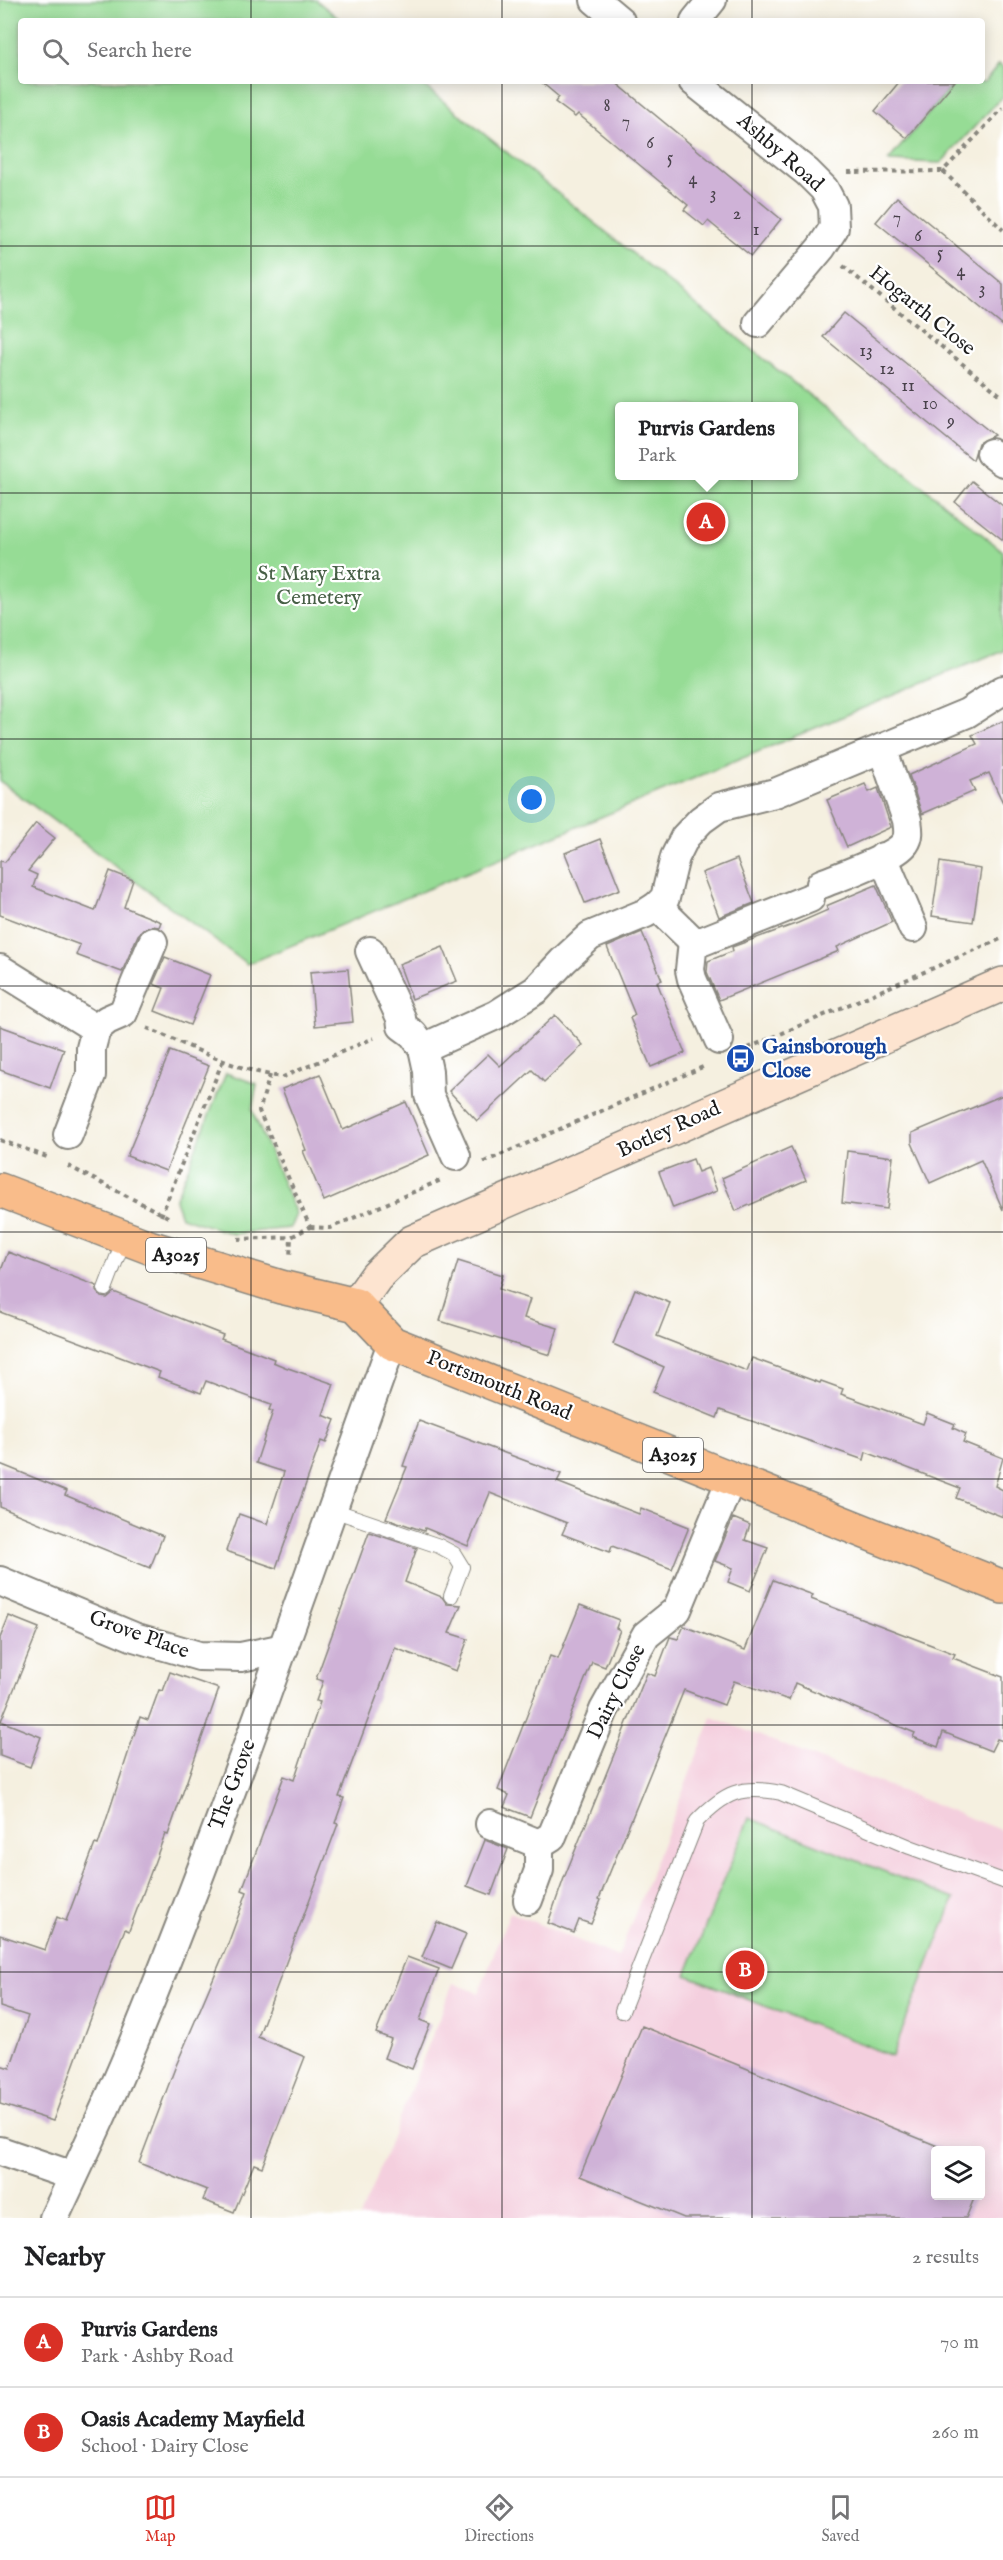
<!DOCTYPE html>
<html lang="en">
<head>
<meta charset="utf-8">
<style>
	body { margin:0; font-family:"IM FELL English",serif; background:#f6f6f6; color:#202124 }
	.controls { position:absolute; right:18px; bottom:18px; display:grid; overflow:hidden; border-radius:6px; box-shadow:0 3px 15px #0003 }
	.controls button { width:54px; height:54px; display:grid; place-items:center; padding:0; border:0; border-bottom:2px solid #e0e0e0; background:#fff; color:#202124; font:30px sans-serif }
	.you { position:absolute; left:532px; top:800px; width:21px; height:21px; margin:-15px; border:4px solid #fff; border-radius:50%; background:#1a73e8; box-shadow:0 0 0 9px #1a73e833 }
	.badge { display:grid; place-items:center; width:39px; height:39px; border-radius:50%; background:#d93025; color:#fff; font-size:20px; font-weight:700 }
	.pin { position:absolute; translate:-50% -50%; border:3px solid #fff; box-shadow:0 2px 6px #0006 }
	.popup { position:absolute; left:615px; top:402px; width:183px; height:78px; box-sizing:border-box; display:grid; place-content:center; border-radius:6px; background:#fff; filter:drop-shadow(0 2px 4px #0005); font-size:20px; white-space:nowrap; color:#757577 }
	.popup b { font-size:22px; color:#202124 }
	.popup::after { content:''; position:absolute; left:50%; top:100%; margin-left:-12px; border:12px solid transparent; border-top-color:#fff }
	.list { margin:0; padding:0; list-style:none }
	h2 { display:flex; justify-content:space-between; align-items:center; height:78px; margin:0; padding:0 24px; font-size:26px }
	h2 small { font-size:20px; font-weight:400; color:#757577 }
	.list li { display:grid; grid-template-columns:39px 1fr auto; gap:18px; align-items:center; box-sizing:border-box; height:90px; padding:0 24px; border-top:2px solid #e0e0e0 }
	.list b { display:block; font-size:22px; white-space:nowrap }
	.list p { margin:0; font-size:20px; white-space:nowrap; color:#757577 }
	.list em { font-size:20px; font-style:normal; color:#757577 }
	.icon { flex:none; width:33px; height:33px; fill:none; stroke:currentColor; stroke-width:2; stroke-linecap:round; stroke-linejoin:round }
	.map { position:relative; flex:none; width:1003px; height:2218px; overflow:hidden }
	.search { position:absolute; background:#fff; box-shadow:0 3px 15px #0003; left:18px; right:18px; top:18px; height:66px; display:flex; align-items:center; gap:15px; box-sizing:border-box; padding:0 21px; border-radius:6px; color:#757577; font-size:22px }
	.sheet { height:258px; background:#fff }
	nav { display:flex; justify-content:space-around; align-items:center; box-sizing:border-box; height:84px; border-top:2px solid #e0e0e0; background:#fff; font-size:16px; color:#757577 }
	nav a { display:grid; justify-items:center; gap:3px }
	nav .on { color:#d93025 }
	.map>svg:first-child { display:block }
	.built { fill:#f4cfde; fill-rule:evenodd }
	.green { fill:#96dc95; stroke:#597c58; stroke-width:1.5; fill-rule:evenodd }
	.building { fill:#cfb2d7 }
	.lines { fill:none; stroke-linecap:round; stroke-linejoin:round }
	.lane-casing { stroke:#88867e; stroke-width:16 }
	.street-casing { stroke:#88867e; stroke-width:32 }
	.secondary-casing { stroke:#88867e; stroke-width:36 }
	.primary-casing { stroke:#88867e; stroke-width:36 }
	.path { stroke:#88867e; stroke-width:4; stroke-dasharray:4.5 4.5; stroke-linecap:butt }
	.lane { stroke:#fff; stroke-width:14 }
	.street { stroke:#fff; stroke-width:28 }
	.secondary { stroke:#fde4d0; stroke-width:33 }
	.primary { stroke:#f9bc8a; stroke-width:33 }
	.grid { fill:none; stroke:#1c1c1c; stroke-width:1.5; stroke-opacity:0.55 }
	.labels { text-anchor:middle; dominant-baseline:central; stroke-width:4.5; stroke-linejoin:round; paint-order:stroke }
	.number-label { font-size:18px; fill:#49424b }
	.shield { fill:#fff; stroke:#606060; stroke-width:1.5 }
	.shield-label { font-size:20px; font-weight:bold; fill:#1c1c1c }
	.street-label { font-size:21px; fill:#1c1c1c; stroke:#fff }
	.park-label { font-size:21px; fill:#475f46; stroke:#fff }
	.transit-label { font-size:21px; font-weight:bold; fill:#164399; stroke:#fff; text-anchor:start }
</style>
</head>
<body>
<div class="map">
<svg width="1003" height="2218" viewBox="0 0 1003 2218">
	<rect width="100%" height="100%" fill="#fff"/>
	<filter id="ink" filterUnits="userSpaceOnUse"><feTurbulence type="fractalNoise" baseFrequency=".0167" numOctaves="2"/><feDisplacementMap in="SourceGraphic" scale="12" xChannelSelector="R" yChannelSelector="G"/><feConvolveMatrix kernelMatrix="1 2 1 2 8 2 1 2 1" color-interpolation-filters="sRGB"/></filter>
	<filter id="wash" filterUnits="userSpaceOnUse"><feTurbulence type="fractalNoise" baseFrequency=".008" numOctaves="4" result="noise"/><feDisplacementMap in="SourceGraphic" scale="24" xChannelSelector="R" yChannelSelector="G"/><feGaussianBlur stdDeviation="1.35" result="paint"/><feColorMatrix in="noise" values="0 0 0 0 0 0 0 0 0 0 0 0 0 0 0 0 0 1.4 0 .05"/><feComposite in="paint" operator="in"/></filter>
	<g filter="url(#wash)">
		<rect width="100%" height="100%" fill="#f5f0e0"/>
		<path class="built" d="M712,1717L1003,1831V2218H360L453,1983L479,1993L510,1912L618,1957ZM936,2150H980V2196H936Z"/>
		<g class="green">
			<path d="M0,0H316L342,21H21V81H418L1003,551V650L247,964L0,781ZM793,406V476H619V406Z"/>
			<polygon points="999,64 1003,68 1003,96 941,163 888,161 956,81 985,82"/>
			<polygon points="226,1073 257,1084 252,1110 296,1214 290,1228 233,1234 181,1217 175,1200"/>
			<polygon points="749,1818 954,1899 892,2056 686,1975"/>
		</g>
		<g id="blocks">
			<g class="building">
				<polygon points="540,81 614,81 781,219 751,256 708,221 704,226 684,210 688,205 578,114 575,117 555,102 559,97"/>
				<polygon points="900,81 955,81 907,138 875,111"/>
				<polygon points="897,197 1003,284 1003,326 876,222"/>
				<polygon points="844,313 994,435 978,443 973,460 823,337"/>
				<polygon points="972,481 1003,506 1003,540 955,502"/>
				<polygon points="1003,721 1003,803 989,773 970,781 975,791 922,814 909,775 977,744 972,735"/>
				<polygon points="865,784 869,792 878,788 891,827 847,847 827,800"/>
				<polygon points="36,823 55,838 28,871 37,875 33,887 95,911 110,871 133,880 124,907 161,922 159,927 152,926 144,929 138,935 122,972 76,955 80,945 0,915 0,861 5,862"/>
				<polygon points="600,839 620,889 585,903 565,853"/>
				<polygon points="737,859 754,903 719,917 702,873"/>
				<polygon points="940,862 981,869 973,922 932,916"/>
				<polygon points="876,885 892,922 837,947 839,951 719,1000 707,972 708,961 733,951 732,947 798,923 828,910 826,906"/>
				<polygon points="642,932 662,980 657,982 685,1053 651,1067 630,1018 635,1015 607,947"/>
				<polygon points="443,947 457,981 412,999 399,964"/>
				<polygon points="165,957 210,975 190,1025 155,1011 164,988 153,984"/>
				<polygon points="348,969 353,1022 315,1026 310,972"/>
				<polygon points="555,1015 583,1045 544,1082 532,1070 477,1121 449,1091 488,1054 500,1066"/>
				<polygon points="0,1026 64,1049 50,1088 0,1070"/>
				<polygon points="170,1051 209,1066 166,1171 127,1156"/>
				<polygon points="320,1074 343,1130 406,1102 429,1155 324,1201 303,1151 306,1150 282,1089"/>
				<polygon points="1003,1095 1003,1210 981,1160 930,1183 912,1143 912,1133"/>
				<polygon points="791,1147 806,1180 736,1211 722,1178"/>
				<polygon points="847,1151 893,1157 887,1209 842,1203"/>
				<polygon points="693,1159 698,1172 708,1168 717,1191 673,1208 659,1172"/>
				<polygon points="8,1252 97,1286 96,1291 101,1297 107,1298 114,1292 223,1335 221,1339 274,1359 273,1362 285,1367 334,1384 323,1415 335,1420 326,1443 321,1441 276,1568 226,1551 239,1514 267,1524 284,1472 256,1463 273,1411 269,1410 271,1405 206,1381 201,1393 158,1377 160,1372 0,1312 0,1273"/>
				<polygon points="458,1261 503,1275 499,1289 530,1299 524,1318 558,1328 550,1355 440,1321"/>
				<polygon points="635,1289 670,1303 657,1336 747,1371 752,1358 820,1383 821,1381 843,1389 841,1394 923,1424 927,1413 955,1424 953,1428 966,1434 963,1442 1003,1458 995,1486 1003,1490 1003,1517 956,1498 960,1488 866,1452 864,1460 720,1410 717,1418 653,1392 664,1367 613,1344"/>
				<polygon points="419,1421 561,1474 557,1482 639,1514 641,1508 689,1527 672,1569 612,1546 610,1552 562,1534 567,1523 490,1493 468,1546 425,1528 424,1531 386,1518 407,1467 403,1466"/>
				<polygon points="0,1464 67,1491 65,1495 163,1536 150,1568 0,1507"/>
				<polygon points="733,1518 750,1525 745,1540 768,1548 750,1591 728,1582 733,1568 715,1561"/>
				<polygon points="369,1532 417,1548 405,1582 442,1597 447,1604 461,1605 449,1633 468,1639 456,1671 395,1648 339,1797 344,1798 335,1823 338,1824 258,2037 305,2057 262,2167 254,2164 234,2212 203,2200 207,2190 139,2163 175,2068 228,1944 247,1892 242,1890 284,1776 294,1780 320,1702 316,1701 323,1681 316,1679"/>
				<polygon points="773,1580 813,1595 811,1599 955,1654 953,1658 1003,1677 1003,1741 997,1739 991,1751 943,1732 938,1747 913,1737 915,1733 795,1683 789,1700 734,1681 724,1705 684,1690 599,1899 601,1900 591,1924 579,1920 574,1933 548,1923 564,1878 647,1673 655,1676 670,1637 678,1639 684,1626 745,1650"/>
				<polygon points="580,1605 619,1620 616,1628 620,1630 605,1667 592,1662 530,1817 504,1807 509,1795 498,1790 550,1656 558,1659"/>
				<polygon points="9,1616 39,1628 1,1721 41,1737 30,1767 0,1756 0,1638"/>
				<polygon points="170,1672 219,1689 168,1835 165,1834 129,1931 125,1929 112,1961 53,2121 0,2104 0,2065 10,2068 28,2016 0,2007 0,1935 45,1950 57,1917 66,1921 95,1844 98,1845 140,1717 148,1720 159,1690 163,1691"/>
				<polygon points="485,1840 508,1849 491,1895 467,1886"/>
				<polygon points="437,1922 466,1934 451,1969 422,1957"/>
				<polygon points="407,1957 439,1969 420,2020 430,2024 412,2069 384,2058 391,2039 376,2033"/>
				<polygon points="642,2026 950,2151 936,2151 936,2196 975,2196 966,2218 684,2218 580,2176"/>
			</g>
		</g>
	</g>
	<g filter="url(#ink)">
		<use href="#blocks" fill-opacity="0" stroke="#88867e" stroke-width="1.5"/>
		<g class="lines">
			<defs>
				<g id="lane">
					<polyline points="105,1289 124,1239"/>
					<polyline points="333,1510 439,1546 454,1554 462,1567 451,1596"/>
					<path d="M622,2011L697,1821C725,1792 741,1785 781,1793L910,1847L1003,1881"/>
				</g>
				<g id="street">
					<polyline points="595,0 620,21"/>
					<polyline points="695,21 712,0"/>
					<polyline points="693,81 807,172 824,189 833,206 834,228 821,248 758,323"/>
					<polyline points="991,453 1003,462"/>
					<polyline points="883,857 913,928"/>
					<path d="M821,884C838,877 896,857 905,843C910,836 908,828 907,820L882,748"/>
					<polyline points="657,906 693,941"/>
					<polyline points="370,951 401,1018 402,1026 413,1034 423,1048 496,1015 536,990 563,961 590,936 646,913 657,906 665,898 675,857 685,837 701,820 719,807 775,793 967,713 1003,690"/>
					<polyline points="0,969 96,1029 107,1020 123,1013 153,942"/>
					<polyline points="719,1040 692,979 690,970 693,941 703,941 810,898"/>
					<polyline points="423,1048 428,1071 429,1095 456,1156"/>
					<polyline points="68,1135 91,1075 91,1048 96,1029"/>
					<polyline points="0,1581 134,1637 199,1656 241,1657 284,1648"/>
					<polyline points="490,1824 539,1844"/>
					<polyline points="528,1900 539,1870 539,1844 552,1836 604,1710 646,1635 677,1610 731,1479"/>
					<polyline points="0,2151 73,2176"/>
					<path d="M54,2218C81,2161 108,2104 132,2046C227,1815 307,1578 392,1343"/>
				</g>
				<polyline id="secondary" points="356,1305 376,1277 412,1242 1003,984"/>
				<polyline id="primary" points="0,1190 149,1247 281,1287 356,1305 392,1343 1003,1587"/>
			</defs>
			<use href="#lane" class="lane-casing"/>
			<use href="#street" class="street-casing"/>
			<use href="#secondary" class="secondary-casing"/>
			<use href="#primary" class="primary-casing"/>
			<g class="path">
				<polyline points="943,171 1003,230"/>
				<polyline points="848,172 943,171 1003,108"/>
				<polyline points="843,266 1003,397"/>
				<path d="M147,1028C190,1046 236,1071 283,1077L374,1038"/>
				<polyline points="748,1048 1003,938"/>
				<polyline points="270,1075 259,1111 310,1227 291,1237 290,1258"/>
				<polyline points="0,1140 47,1157"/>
				<polyline points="484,1162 705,1066"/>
				<polyline points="68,1166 168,1217"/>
				<polyline points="161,1216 223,1060"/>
				<polyline points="310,1227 330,1228 441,1180"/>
				<polyline points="238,1239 291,1237"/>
			</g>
			<use href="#lane" class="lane"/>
			<use href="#street" class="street"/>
			<use href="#secondary" class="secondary"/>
			<use href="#primary" class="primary"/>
		</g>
	</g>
	<path class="grid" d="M251,0V21M502,0V21M752,0V21M251,81V2218M502,81V2218M752,81V2218M0,246H1003M0,493H1003M0,739H1003M0,986H1003M0,1232H1003M0,1479H1003M0,1725H1003M0,1972H1003"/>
	<defs>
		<symbol id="bus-disc" viewBox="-11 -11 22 22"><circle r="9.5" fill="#1a4fb4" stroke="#fff"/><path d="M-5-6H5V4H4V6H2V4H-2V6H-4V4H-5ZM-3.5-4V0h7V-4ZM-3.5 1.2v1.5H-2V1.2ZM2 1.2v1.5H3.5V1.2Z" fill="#fff"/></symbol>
	</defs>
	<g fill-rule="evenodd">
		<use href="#bus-disc" x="724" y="1042" width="33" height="33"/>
	</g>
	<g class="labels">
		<g class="number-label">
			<text x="607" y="106">8</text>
			<text x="626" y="122">7</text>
			<text x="650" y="143">6</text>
			<text x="670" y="158">5</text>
			<text x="693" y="179">4</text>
			<text x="713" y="194">3</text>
			<text x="737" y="214">2</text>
			<text x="897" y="218">7</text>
			<text x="756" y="230">1</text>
			<text x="918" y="236">6</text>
			<text x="940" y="253">5</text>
			<text x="961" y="271">4</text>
			<text x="982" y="289">3</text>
			<text x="866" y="351">13</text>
			<text x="887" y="369">12</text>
			<text x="908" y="386">11</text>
			<text x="930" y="404">10</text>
			<text x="951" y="421">9</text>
		</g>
		<g class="shield">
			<rect x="146" y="1238" width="60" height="34" rx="4.5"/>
			<rect x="643" y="1438" width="60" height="34" rx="4.5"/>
		</g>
		<g class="shield-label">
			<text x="176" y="1255">A3025</text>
			<text x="673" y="1455">A3025</text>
		</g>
		<g class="street-label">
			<text transform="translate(780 153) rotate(41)">Ashby Road</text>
			<text transform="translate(922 311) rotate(39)">Hogarth Close</text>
			<text transform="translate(669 1130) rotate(-24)">Botley Road</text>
			<text transform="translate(499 1386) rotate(22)">Portsmouth Road</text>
			<text transform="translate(139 1635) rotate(20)">Grove Place</text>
			<text transform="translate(617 1692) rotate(-63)">Dairy Close</text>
			<text transform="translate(233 1785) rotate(-69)">The Grove</text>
		</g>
		<g class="park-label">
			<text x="319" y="574">St Mary Extra<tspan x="319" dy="24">Cemetery</tspan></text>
		</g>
		<g class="transit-label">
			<text x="762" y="1047">Gainsborough<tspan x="762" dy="24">Close</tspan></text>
		</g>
	</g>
</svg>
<div class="controls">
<button><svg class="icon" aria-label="layers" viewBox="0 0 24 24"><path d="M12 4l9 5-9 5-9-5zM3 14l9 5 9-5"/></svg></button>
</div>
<div class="you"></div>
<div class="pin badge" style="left:706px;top:522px">A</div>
<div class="popup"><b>Purvis Gardens</b>Park</div>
<div class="pin badge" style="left:745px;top:1970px">B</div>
<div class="search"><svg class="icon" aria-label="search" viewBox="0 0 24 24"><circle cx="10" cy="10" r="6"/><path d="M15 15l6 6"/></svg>Search here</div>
</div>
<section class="sheet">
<h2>Nearby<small>2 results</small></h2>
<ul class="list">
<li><span class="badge">A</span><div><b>Purvis Gardens</b><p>Park · Ashby Road</p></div><em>70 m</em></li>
<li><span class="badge">B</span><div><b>Oasis Academy Mayfield</b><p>School · Dairy Close</p></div><em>260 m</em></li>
</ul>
</section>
<nav>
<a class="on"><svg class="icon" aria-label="map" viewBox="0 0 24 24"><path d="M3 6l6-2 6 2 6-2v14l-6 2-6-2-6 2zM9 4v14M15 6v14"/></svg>Map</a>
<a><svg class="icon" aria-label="directions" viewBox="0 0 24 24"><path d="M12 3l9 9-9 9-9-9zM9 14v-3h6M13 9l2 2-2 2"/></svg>Directions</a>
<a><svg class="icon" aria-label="saved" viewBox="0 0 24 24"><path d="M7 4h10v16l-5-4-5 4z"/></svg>Saved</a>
</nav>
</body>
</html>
